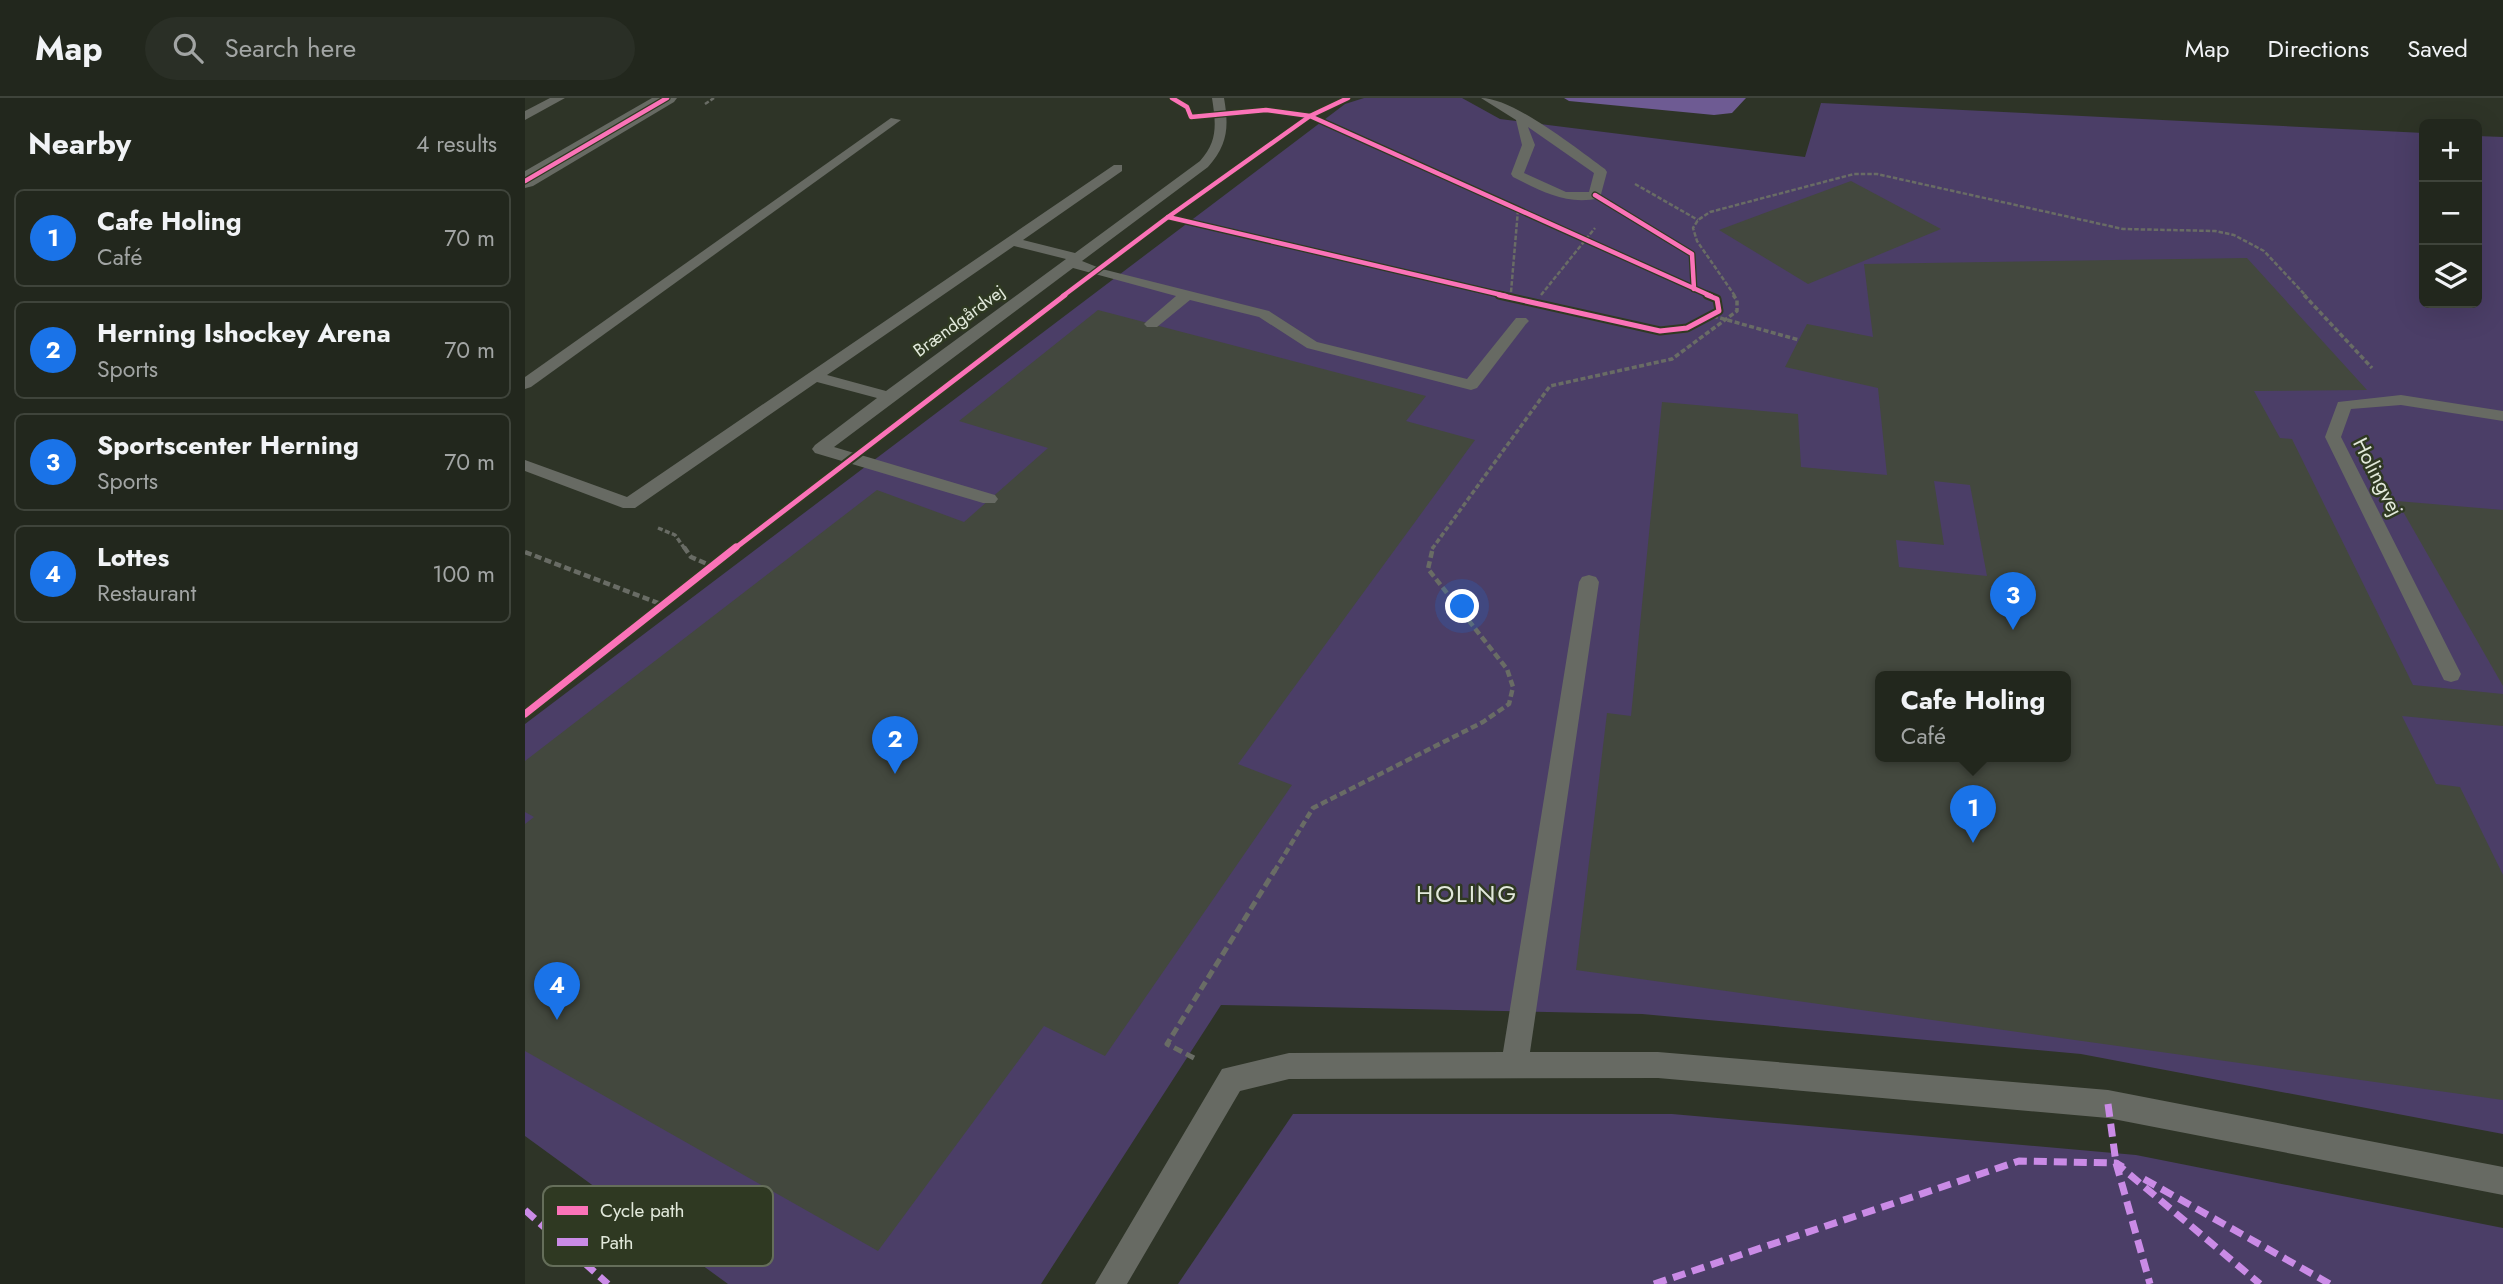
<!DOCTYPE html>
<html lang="en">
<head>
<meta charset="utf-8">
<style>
	body { margin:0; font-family:Jost,sans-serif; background:#2a2f26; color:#f1f3f6 }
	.controls { position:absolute; right:21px; top:21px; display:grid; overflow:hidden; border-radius:10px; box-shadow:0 7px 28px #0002 }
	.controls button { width:63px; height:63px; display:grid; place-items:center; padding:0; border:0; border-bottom:2px solid #3f443b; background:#22271d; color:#f1f3f6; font:35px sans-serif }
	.you { position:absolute; left:938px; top:509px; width:24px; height:24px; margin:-18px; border:5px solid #fff; border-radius:50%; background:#1a73e8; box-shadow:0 0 0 10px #1a73e833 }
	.badge { display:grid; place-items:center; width:46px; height:46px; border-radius:50%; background:#1a73e8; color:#fff; font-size:23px; font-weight:700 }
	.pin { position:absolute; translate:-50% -58px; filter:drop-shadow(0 2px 4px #0008) }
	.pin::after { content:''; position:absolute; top:37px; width:24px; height:21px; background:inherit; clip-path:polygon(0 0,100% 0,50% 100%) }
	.popup { position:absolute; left:1350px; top:573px; width:196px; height:91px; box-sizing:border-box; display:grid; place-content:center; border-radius:10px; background:#22271d; filter:drop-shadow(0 2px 5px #0005); font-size:23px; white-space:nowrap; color:#a2a5a4 }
	.popup b { font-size:26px; color:#f1f3f6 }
	.popup::after { content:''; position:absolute; left:50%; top:100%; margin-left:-14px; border:14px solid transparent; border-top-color:#22271d }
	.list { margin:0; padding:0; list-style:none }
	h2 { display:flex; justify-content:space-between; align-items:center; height:91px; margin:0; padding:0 28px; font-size:30px }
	h2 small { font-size:23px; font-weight:400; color:#a2a5a4 }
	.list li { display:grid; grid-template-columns:46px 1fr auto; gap:21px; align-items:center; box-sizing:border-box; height:98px; margin:0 14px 14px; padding:0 14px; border:2px solid #3f443b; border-radius:10px }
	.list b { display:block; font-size:26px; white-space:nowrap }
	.list p { margin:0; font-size:23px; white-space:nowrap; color:#a2a5a4 }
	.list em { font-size:23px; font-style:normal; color:#a2a5a4 }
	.icon { flex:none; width:38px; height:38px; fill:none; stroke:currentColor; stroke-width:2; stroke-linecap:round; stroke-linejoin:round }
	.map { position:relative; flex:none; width:1978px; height:1186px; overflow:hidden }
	header { display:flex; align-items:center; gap:42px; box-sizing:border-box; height:98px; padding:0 35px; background:#22271d; border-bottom:2px solid #3f443b }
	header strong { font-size:33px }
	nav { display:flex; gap:38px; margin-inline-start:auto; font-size:24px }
	.search { width:490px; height:63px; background:#2a2f26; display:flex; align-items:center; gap:18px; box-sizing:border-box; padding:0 24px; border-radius:38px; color:#a2a5a4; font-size:26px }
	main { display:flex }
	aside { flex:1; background:#22271d }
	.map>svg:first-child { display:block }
	.green { fill:#4b3e67; fill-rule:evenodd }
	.water { fill:#6e5b93 }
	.building { fill:#43483e; fill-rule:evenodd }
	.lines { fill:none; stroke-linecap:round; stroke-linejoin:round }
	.path-far3 { stroke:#696c65; stroke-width:2.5; stroke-dasharray:4.5 2; stroke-linecap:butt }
	.path-far2 { stroke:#696c65; stroke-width:3.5; stroke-dasharray:5 2.5; stroke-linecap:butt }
	.path-far1 { stroke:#696c65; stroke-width:4.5; stroke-dasharray:7 3.5; stroke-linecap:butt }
	.path { stroke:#696c65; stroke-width:5; stroke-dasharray:9 4.5; stroke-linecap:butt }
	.service { fill:#676a63; fill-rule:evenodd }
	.tertiary { fill:#676a63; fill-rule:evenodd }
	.quiet { stroke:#ca8be6; stroke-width:7; stroke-dasharray:13 7; stroke-linecap:butt }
	.cycleway-far2-casing { stroke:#2f3922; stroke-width:7 }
	.cycleway-far1-casing { stroke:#2f3922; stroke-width:9 }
	.cycleway-casing { stroke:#2f3922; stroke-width:11 }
	.cycleway-far2 { stroke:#fb73b8; stroke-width:4.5 }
	.cycleway-far1 { stroke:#fb73b8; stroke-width:5 }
	.cycleway { stroke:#fb73b8; stroke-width:7 }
	.labels { text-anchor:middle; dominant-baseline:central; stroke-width:5; stroke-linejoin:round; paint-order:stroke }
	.far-street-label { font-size:18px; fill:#e2e9db; stroke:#2f3922 }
	.street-label { font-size:21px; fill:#e2e9db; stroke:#2f3922 }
	.quarter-label { font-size:24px; letter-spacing:2px; fill:#e2e9db; stroke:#2f3922 }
	.key { fill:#2f3922; stroke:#656e5a; stroke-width:2 }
	.key-label { font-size:19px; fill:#e2e9db }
</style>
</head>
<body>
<header>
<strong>Map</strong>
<div class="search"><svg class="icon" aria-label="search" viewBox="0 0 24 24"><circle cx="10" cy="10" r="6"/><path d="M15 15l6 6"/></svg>Search here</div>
<nav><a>Map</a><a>Directions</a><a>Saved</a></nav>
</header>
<main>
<aside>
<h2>Nearby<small>4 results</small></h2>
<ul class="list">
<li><span class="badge">1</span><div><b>Cafe Holing</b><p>Café</p></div><em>70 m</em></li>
<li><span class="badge">2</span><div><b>Herning Ishockey Arena</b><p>Sports</p></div><em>70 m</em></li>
<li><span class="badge">3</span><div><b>Sportscenter Herning</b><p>Sports</p></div><em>70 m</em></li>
<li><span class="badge">4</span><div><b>Lottes</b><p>Restaurant</p></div><em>100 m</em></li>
</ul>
</aside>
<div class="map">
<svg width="1978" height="1186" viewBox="0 0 1978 1186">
	<rect width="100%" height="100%" fill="#2e3427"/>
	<g class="green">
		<path d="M839,0H937L975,21L1280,59L1296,5L1899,35V205H1952V38L1978,39V1036L1556,956L1117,916L696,907L516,1186H203L0,1038V626L820,6ZM1355,579H1541V659H1355Z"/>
		<polygon points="768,1016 1147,1016 1611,1057 1978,1130 1978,1186 653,1186"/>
	</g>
	<polygon class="water" points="1039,0 1221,0 1207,15 1189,17 1044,3"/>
	<g class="building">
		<polygon points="1326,83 1416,131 1283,186 1194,132"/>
		<path d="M1722,160L1842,292L1729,293L1755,340L1767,341L1888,587L1978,596V628L1877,618L1911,686L1935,689L1978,777V1002L1051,872L1082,615L1106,618L1137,304L1273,316L1276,369L1362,377L1353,290L1260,269L1282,226L1348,239L1339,166ZM1409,383L1445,387L1462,478L1374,469L1371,442L1419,447ZM1355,579H1541V659H1355Z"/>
		<polygon points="573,212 901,298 881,323 950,342 713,666 767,687 580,958 519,928 353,1153 0,953 0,726 9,719 0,714 0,663 352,392 439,424 523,350 434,323"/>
		<polygon points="1872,403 1978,412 1978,588"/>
	</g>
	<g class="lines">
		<g class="path-far3">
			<polyline points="180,6 189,0"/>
			<polyline points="1110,86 1173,122"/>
			<polyline points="986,194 993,112"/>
			<polyline points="1016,197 1070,130"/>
			<polyline points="1210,198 1172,143 1168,130 1173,122 1185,114 1329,76 1352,76 1598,131 1690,133 1709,137 1739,153 1781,198"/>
		</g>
		<g class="path-far2">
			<polyline points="1779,197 1847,270"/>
			<polyline points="1188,218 1274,242"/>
			<polyline points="133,430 150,437 160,451"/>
			<polyline points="907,451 1025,288 1147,261 1212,213 1212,202 1208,197"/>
		</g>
		<g class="path-far1">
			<polyline points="159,449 166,459 187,468"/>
			<polyline points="0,454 138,507"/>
			<polyline points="749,774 788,710 958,624 984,606 988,589 982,571 903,471 908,449"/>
		</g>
		<polyline class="path" points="669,960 642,946 750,772"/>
		<g class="service">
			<polygon points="25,0 40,0 0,22 0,13"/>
			<path d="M687,0H699C704,29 703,46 683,69L557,163L577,171L744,213L792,244L942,281L991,220H1001L1004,223L1001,226L952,290L946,292L782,250L734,219L665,202L632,229H622L619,226L622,223L651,198L548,170L309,349L470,397L473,401L470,405H458L290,355L287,351L290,347L352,300L292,284L110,410H98L0,373V362L102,399L589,67H597V73L498,142L550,155L675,63C693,43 691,26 687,0ZM489,148L541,161L361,293L302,277Z"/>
			<path d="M956,0C989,0 1052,51 1080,71L1082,74L1075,100C1042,108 1016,93 988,79L986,76L997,47L991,22ZM1003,29L1069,75L1064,94H1041L999,75L1010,47Z"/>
			<polygon points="366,20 376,22 6,289 0,291 0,279"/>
			<polygon points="1876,297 1978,313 1978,323 1876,307 1826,311 1816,339 1936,576 1933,582 1926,584 1919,582 1916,576 1800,339 1813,304"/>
			<polygon points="1064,477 1071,479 1074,484 1005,954 1133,954 1583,992 1978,1069 1978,1097 1583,1020 1133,980 764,981 715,993 602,1186 570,1186 697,971 764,955 978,954 1054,484 1057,479"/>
		</g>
		<polygon class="tertiary" points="127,0 152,0 149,4 8,88 0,90 0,73"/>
		<g class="quiet">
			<polyline points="1583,1006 1591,1065 1598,1069"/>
			<polyline points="1591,1065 1625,1186"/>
			<polyline points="1619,1081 1805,1186"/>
			<polyline points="0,1112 83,1186"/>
			<polyline points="1129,1186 1494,1063 1591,1065 1735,1186"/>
		</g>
		<defs>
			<g id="cycleway-far2">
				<polyline points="647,0 662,9 666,19 741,12 785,18 1186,198"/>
				<polyline points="0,83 142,0"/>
				<polyline points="1070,97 1167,156 1169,191"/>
				<polyline points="643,119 981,198"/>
				<polyline points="538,198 643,119 785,18 823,0"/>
			</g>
			<g id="cycleway-far1">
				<polyline points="974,197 1135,233 1162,230 1194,213 1192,201 1182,197"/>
				<polyline points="209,451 540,197"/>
			</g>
			<polyline id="cycleway" points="0,616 211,449"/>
		</defs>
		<use href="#cycleway-far2" class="cycleway-far2-casing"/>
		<use href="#cycleway-far1" class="cycleway-far1-casing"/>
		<use href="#cycleway" class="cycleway-casing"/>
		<use href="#cycleway-far2" class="cycleway-far2"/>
		<use href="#cycleway-far1" class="cycleway-far1"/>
		<use href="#cycleway" class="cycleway"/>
	</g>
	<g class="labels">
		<g class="far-street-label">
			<text transform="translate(434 223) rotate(-36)">Brændgårdvej</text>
		</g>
		<g class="street-label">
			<text transform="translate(1853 379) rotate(63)">Holingvej</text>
		</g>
		<g class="quarter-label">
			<text x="942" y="795">HOLING</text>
		</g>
	</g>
	<rect x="18" y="1088" width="230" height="80" rx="10" class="key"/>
	<rect x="32" y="1108" width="31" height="9" fill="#fb73b8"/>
	<rect x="32" y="1140" width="31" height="8" fill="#ca8be6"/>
	<g class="key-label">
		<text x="75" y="1119">Cycle path</text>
		<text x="75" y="1151">Path</text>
	</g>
</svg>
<div class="controls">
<button>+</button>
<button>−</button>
<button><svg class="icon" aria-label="layers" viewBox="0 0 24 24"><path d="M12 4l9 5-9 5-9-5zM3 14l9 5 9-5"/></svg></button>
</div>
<div class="you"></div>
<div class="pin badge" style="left:1448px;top:745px">1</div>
<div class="popup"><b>Cafe Holing</b>Café</div>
<div class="pin badge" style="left:370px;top:676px">2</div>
<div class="pin badge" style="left:1488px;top:532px">3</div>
<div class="pin badge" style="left:32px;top:922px">4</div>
</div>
</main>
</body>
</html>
